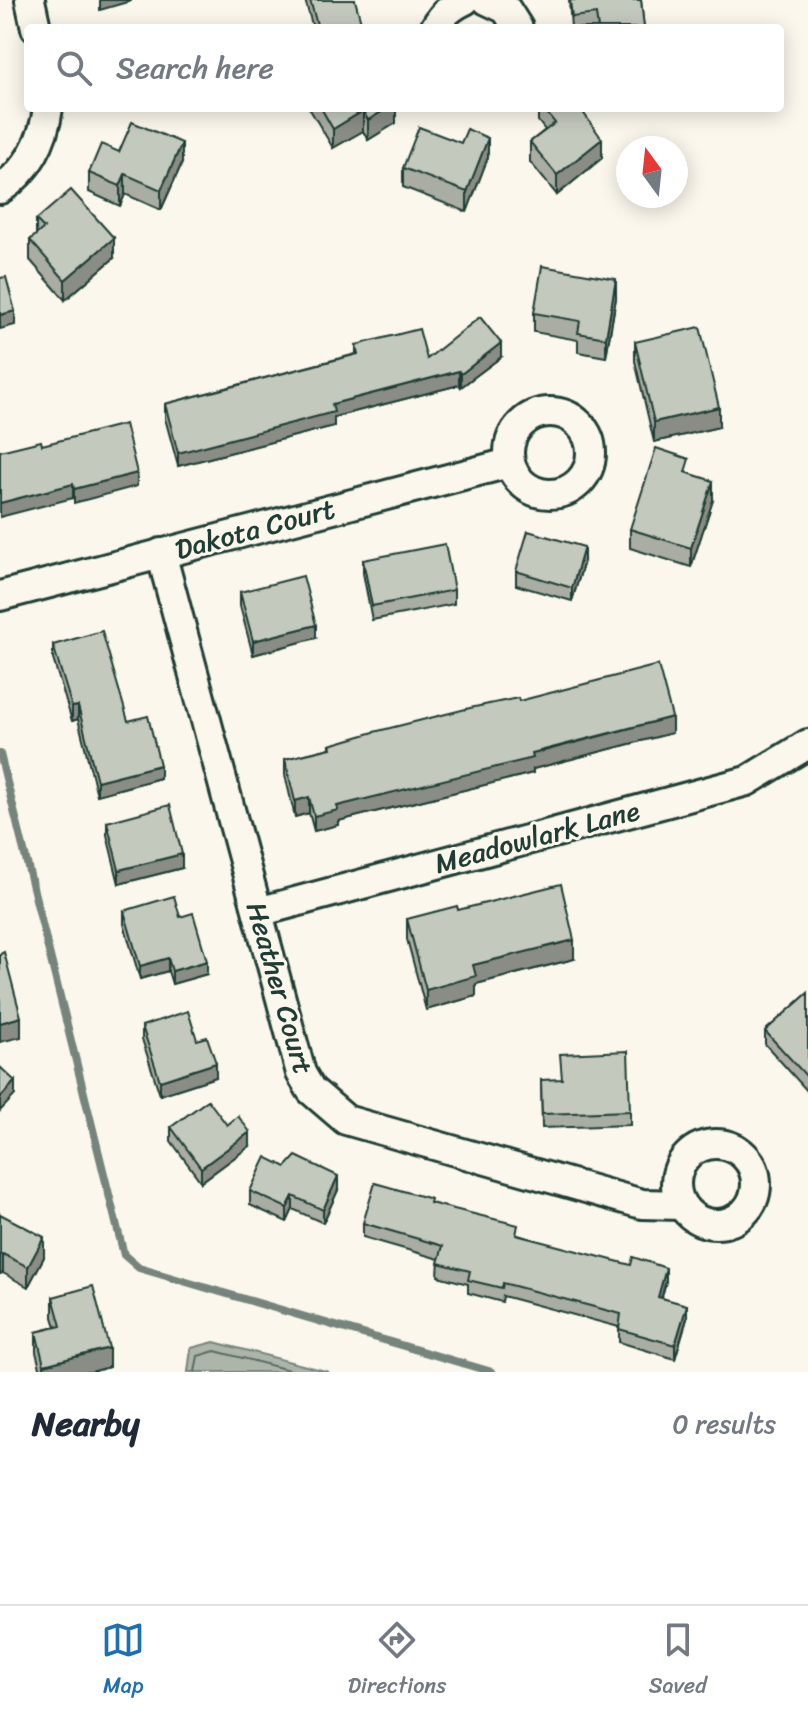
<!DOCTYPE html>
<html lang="en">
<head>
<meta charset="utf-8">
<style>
	body { margin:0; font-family:Sriracha,sans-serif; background:#f6f6f7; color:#1f2937 }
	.compass { position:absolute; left:616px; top:136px; width:72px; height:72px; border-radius:50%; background:#fff; box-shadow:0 4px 20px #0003; rotate:345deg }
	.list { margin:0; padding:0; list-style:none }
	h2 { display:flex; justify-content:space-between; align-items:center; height:104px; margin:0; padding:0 32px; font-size:34px }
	h2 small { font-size:26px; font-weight:400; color:#747a83 }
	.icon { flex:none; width:44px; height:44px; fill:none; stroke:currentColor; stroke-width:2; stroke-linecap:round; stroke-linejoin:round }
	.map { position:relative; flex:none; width:808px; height:1372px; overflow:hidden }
	.search { position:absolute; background:#fff; box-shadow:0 4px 20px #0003; left:24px; right:24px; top:24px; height:88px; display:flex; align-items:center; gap:20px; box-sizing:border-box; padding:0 28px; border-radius:8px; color:#747a83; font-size:30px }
	.sheet { height:232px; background:#fff }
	nav { display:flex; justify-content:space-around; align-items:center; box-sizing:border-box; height:112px; border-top:2px solid #e0e1e3; background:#fff; font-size:22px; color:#747a83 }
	nav a { display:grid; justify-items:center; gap:4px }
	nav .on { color:#1f6fb2 }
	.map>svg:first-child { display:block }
	.water { fill:#adb4aa; stroke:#74847b; stroke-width:2 }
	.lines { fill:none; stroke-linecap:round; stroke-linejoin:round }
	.shore { stroke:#586d63; stroke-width:2 }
	.stream { stroke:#74847b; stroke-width:8 }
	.minor-casing { stroke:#1f3d34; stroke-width:34 }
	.minor { stroke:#fbf7ec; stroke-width:28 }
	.wall { fill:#a9ada3; stroke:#1f3d34; stroke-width:2 }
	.shaded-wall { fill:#898d85; stroke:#1f3d34; stroke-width:2 }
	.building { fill:#c4c9be; stroke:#1f3d34; stroke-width:2 }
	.labels { text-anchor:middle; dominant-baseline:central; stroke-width:6; stroke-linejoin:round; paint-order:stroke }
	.street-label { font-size:28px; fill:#1f3d34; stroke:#fbf7ec }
</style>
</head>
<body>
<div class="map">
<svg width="808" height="1372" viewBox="0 0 808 1372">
	<rect width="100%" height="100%" fill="#fbf7ec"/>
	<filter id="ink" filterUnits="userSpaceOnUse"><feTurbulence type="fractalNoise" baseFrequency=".0125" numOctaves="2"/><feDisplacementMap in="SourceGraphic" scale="16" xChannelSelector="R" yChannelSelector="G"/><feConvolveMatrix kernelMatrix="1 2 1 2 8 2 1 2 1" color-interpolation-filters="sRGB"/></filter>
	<g filter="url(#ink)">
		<polygon class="water" points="214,1342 329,1372 188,1372 191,1348"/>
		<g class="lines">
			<polyline class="shore" points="195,1372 198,1356 215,1351 297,1372"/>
			<polyline class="stream" points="0,754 124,1255 139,1268 492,1372"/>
			<defs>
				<g id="minor">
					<polyline points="30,0 36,28"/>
					<polyline points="487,0 506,9 518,28"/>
					<path d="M435,28C443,14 450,7 465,0"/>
					<path d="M0,189C28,171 44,140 48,108"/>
					<circle cx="550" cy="453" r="41"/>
					<polyline points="161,553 301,1073 311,1090 346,1120 642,1204 681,1205"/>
					<polyline points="0,596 509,463"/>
					<polyline points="258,912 747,781 808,744"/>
					<circle cx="716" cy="1184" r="40"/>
				</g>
			</defs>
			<use href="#minor" class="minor-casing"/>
			<use href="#minor" class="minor"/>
		</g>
		<g class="wall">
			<polygon points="305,0 355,0 361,28 313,28"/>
			<polygon points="569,0 641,0 644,28 571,28"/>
			<polygon points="309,108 396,108 396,123 368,140 363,131 333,148"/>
			<polygon points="538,108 580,108 602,158 557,195 530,162 530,142 545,130 538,121"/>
			<polygon points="119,152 182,163 161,210 125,194 120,206 89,192 89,173"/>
			<polygon points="488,157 467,212 403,187 403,168"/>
			<polygon points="36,220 114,258 65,300 30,260 30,240 36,235"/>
			<polygon points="616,298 606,357 578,352 578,340 534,332 534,313"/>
			<polygon points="635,342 719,427 654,442 635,361"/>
			<polygon points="356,345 427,359 501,357 461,387 459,385 334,417 334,426 178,466 165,418 165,404 356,354"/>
			<polygon points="713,500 691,567 630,548 630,529"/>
			<polygon points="363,560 454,590 454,604 372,620 363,573"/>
			<polygon points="584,561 572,601 516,585 516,571"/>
			<polygon points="240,592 316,638 253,655 240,606"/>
			<polygon points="53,645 128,721 160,778 97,795 78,719 72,721 53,659"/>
			<polygon points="519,701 672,733 533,769 533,773 338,821 338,825 314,831 309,813 295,817 285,775 285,759 330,748 330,745"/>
			<polygon points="107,822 182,868 119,884 107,835"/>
			<polygon points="458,910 574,959 476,984 476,996 426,1010 407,939 407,919"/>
			<polygon points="124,911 180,917 207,974 172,984 168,971 140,979 124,924"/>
			<polygon points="808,993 808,1092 765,1044 765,1031"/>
			<polygon points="142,1026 197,1040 216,1077 160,1095 142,1039"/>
			<polygon points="541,1080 630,1111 630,1125 542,1128"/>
			<polygon points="227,1125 250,1146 201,1182 171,1141 171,1127"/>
			<polygon points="286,1167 338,1190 323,1223 293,1209 287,1222 250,1205 250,1191"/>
			<polygon points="431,1203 518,1235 666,1281 662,1297 687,1318 675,1359 619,1342 619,1327 503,1296 502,1302 468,1293 468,1284 438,1276 439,1259 363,1237 363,1223"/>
			<polygon points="0,1214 44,1257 28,1287 3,1273"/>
			<polygon points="53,1297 109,1367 91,1372 41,1372 36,1352 36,1332 56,1327 53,1317"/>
		</g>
		<g class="shaded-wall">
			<polygon points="100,0 131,0 131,1 100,10"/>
			<polygon points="361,22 361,28 340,28"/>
			<polygon points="388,108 396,108 396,123 368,140 368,120"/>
			<polygon points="363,111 363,131 333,148 333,129"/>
			<polygon points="488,138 488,157 467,212 467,192"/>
			<polygon points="602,139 602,158 557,195 557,175"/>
			<polygon points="182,143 182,163 161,210 161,190"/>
			<polygon points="125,174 125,194 120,206 120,186"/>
			<polygon points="114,238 114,258 65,300 65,280"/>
			<polygon points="616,279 616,298 606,357 606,338"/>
			<polygon points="15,311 15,325 0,329 0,315"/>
			<polygon points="501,343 501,357 461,387 461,374"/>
			<polygon points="459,371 459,385 334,417 334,426 178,466 178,453 332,404"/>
			<polygon points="719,407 719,427 654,442 654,422"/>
			<polygon points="137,473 137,486 74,503 74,489"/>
			<polygon points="713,481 713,500 691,567 691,548"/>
			<polygon points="73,484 73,498 0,517 0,503"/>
			<polygon points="584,547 584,561 572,601 572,588"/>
			<polygon points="316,625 316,638 253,655 253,641"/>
			<polygon points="78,706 78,719 72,721 72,707"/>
			<polygon points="672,717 672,733 533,769 533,773 338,821 338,825 314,831 314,816 337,806"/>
			<polygon points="160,765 160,778 97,795 97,781"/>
			<polygon points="309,797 309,813 295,817 295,801"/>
			<polygon points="182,854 182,868 119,884 119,870"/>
			<polygon points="574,940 574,959 476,984 476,996 426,1010 426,990 473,965"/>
			<polygon points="168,958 168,971 140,979 140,966"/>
			<polygon points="207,961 207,974 172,984 172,971"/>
			<polygon points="21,1017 21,1037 0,1042 0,1023"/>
			<polygon points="216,1063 216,1077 160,1095 160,1081"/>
			<polygon points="15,1081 15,1095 0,1111 0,1098"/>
			<polygon points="250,1132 250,1146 201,1182 201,1168"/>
			<polygon points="338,1176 338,1190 323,1223 323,1210"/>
			<polygon points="293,1196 293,1209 287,1222 287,1208"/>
			<polygon points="44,1237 44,1257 28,1287 28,1267"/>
			<polygon points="3,1254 3,1273 0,1274 0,1255"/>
			<polygon points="666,1268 666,1281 658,1310 658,1297"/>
			<polygon points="687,1305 687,1318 675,1359 675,1345"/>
			<polygon points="109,1348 109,1367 91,1372 44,1372 44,1365"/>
		</g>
		<g class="building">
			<polygon points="310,0 355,0 361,22 340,28 318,28"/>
			<polygon points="570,0 641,0 644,28 598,28 596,14 572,17"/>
			<polygon points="321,108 388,108 368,120 363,111 333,129"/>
			<polygon points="543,108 580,108 602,139 557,175 530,142 555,123"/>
			<polygon points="132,122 182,143 161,190 125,174 120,186 89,173 101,144 119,152"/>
			<polygon points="419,127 461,143 467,129 488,138 467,192 403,168"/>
			<polygon points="71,190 114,238 65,280 30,240 44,228 36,220"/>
			<polygon points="542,266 616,279 606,338 578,333 580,321 534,313"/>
			<polygon points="6,277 15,311 0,315 0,278"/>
			<polygon points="480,317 501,343 461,374 459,371 332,404 334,412 178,453 165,404 358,354 356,345 419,329 427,359"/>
			<polygon points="700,327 719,407 654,422 635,342"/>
			<polygon points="125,424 137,473 74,489 73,484 0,503 0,451 41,441 42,445"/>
			<polygon points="656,448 689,459 685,472 713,481 691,548 630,529"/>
			<polygon points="528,531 584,547 572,588 516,571"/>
			<polygon points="445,544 454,590 372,606 363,560"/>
			<polygon points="303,576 316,625 253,641 240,592"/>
			<polygon points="102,631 128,721 148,716 160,765 97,781 78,706 72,707 53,645"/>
			<polygon points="658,665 672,717 532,753 533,758 337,806 338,810 314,816 309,797 295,801 285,759 331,748 330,745 374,732 470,708 518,698 519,701"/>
			<polygon points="170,805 182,854 119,870 107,822"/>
			<polygon points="561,884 574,940 473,965 476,976 426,990 407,919 457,906 458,910"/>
			<polygon points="174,896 180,917 193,913 207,961 172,971 168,958 140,966 124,911"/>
			<polygon points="4,952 21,1017 0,1023 0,954"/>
			<polygon points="808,993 808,1078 765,1031"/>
			<polygon points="188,1011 197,1040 207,1037 216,1063 160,1081 142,1026"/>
			<polygon points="628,1051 630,1111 542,1114 541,1080 562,1079 560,1054"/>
			<polygon points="0,1067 15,1081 0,1098"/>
			<polygon points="208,1100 227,1125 238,1116 250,1132 201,1168 171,1127"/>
			<polygon points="296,1156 338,1176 323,1210 293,1196 287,1208 250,1191 266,1157 286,1167"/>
			<polygon points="375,1183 431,1199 430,1203 518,1225 516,1235 631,1265 633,1257 666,1268 658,1297 687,1305 675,1345 619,1329 621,1314 503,1283 502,1288 468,1280 470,1271 438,1263 443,1246 363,1223"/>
			<polygon points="0,1214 44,1237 28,1267 3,1254 0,1255"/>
			<polygon points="93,1286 109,1348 44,1365 36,1332 61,1326 53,1297"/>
		</g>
	</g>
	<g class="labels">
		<g class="street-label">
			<text transform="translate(255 529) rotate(-15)">Dakota Court</text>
			<text transform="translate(537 837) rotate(-15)">Meadowlark Lane</text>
			<text transform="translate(280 988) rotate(74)">Heather Court</text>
		</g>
	</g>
</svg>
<svg class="compass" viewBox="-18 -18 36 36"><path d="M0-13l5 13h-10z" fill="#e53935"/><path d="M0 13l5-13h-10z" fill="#747a83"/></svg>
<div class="search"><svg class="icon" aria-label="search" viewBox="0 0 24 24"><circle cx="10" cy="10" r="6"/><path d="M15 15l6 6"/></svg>Search here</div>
</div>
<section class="sheet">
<h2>Nearby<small>0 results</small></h2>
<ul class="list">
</ul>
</section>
<nav>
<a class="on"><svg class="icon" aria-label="map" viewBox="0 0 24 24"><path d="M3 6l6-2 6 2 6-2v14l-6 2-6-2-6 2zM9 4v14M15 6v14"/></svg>Map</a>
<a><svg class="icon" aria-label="directions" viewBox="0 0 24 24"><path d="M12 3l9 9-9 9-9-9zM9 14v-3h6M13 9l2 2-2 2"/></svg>Directions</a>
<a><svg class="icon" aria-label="saved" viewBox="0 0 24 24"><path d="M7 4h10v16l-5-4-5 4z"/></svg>Saved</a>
</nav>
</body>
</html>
